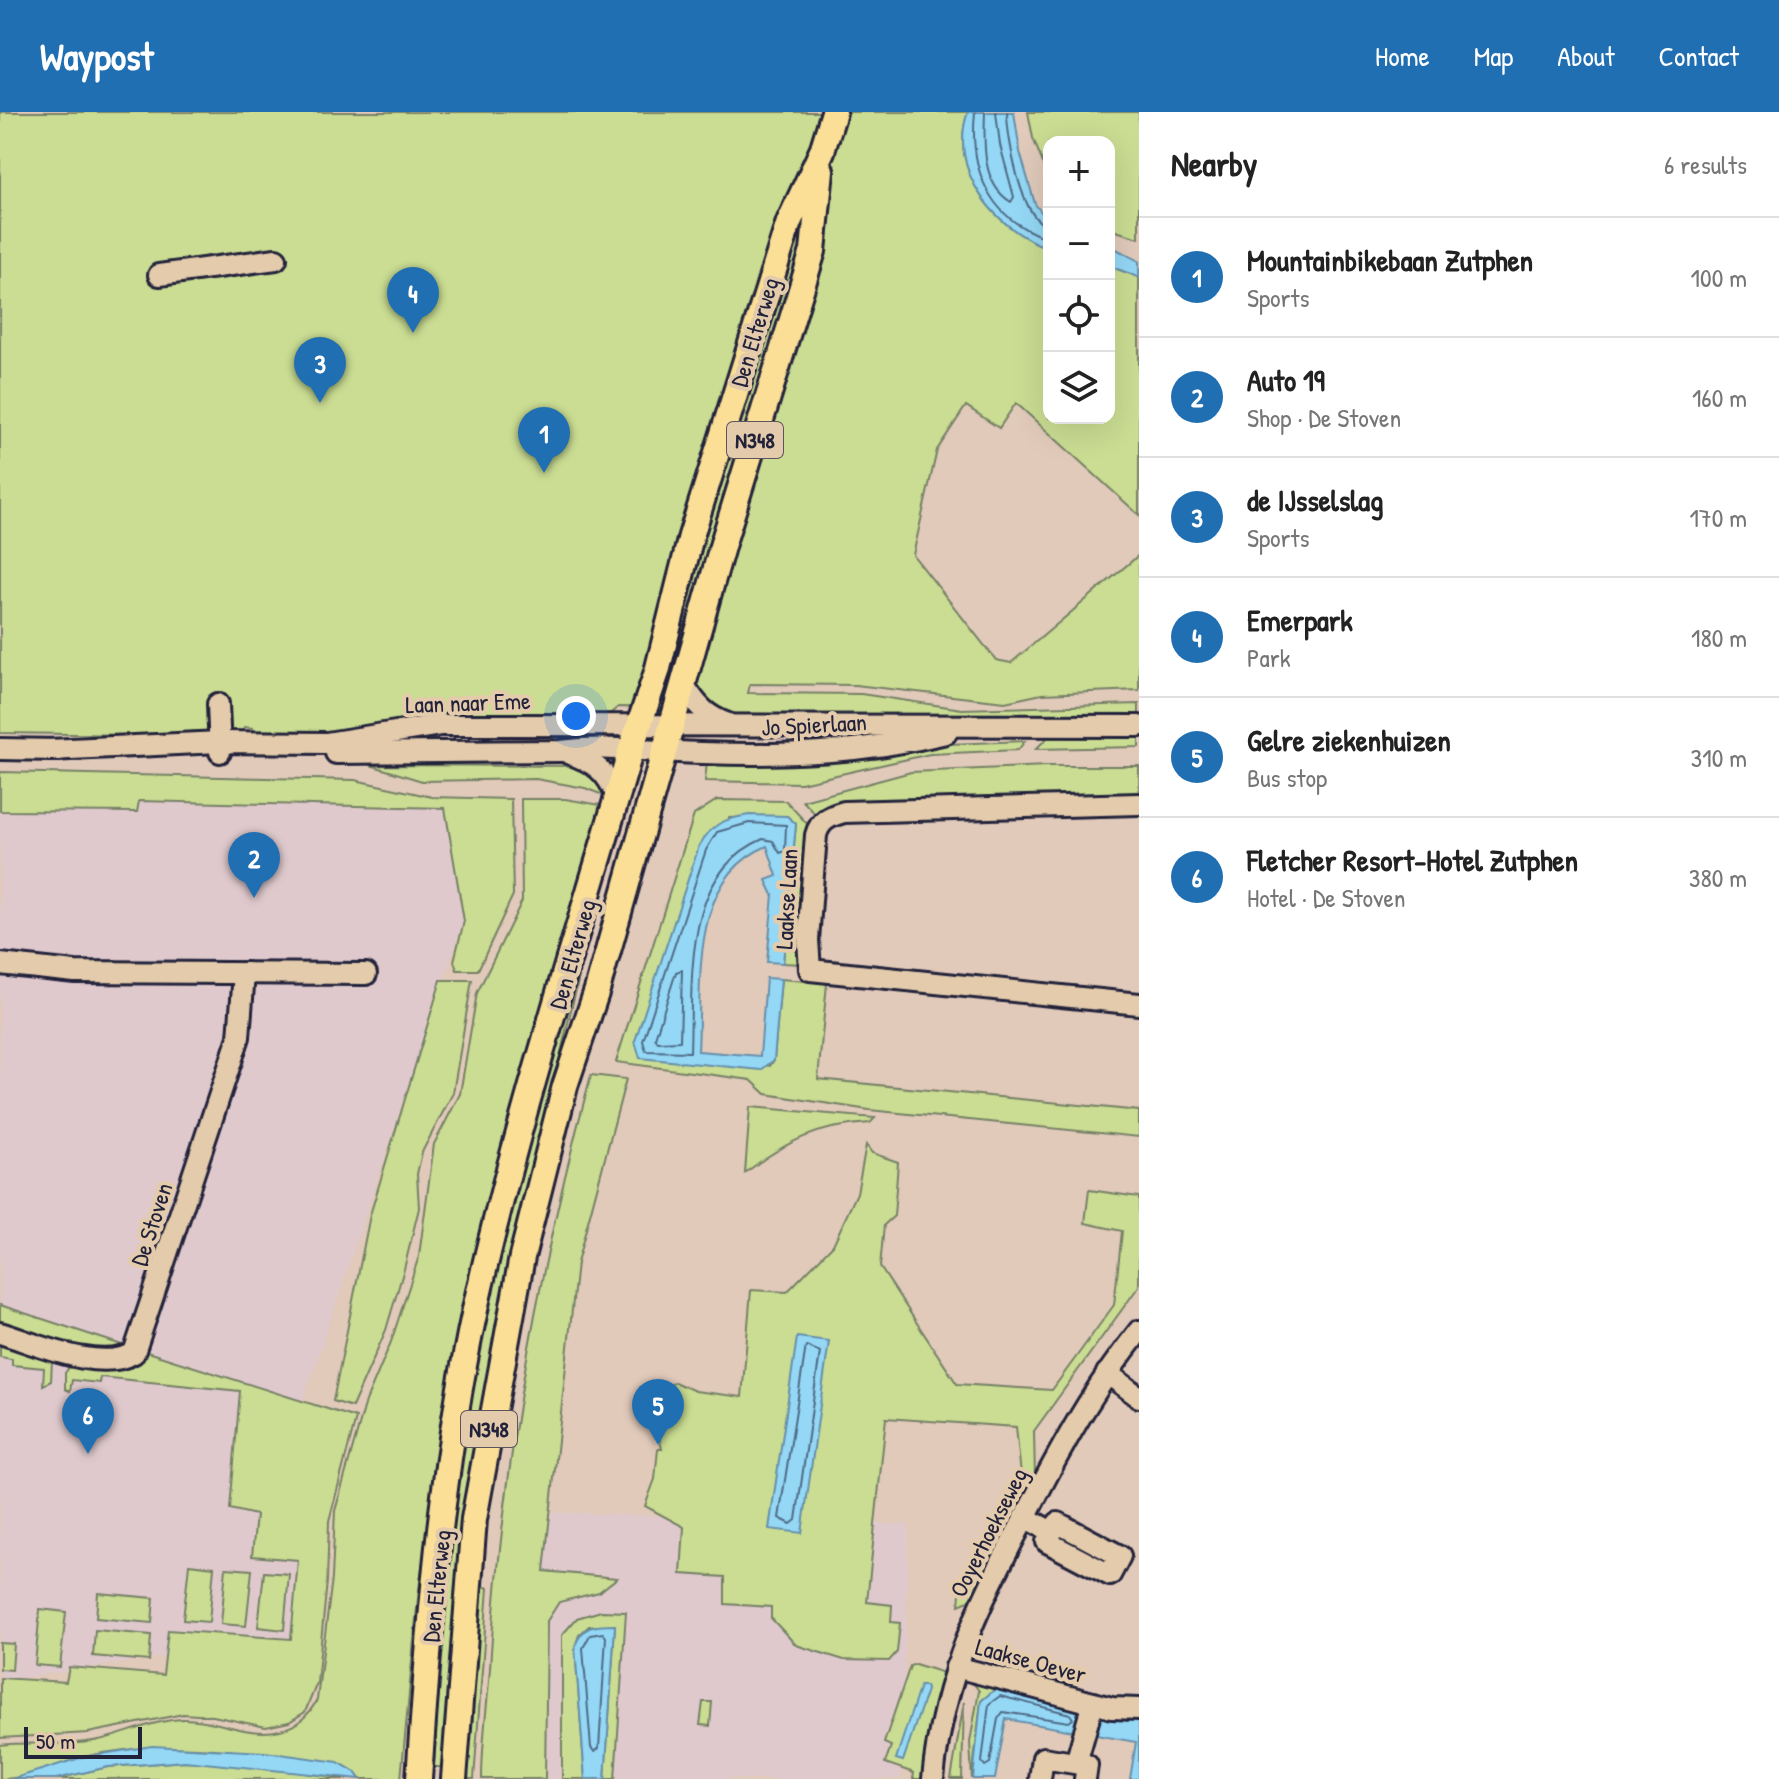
<!DOCTYPE html>
<html lang="en">
<head>
<meta charset="utf-8">
<style>
	body { margin:0; font-family:"Patrick Hand",sans-serif; background:#f6f6f6; color:#222 }
	.controls { position:absolute; right:24px; top:24px; display:grid; overflow:hidden; border-radius:16px; box-shadow:0 8px 32px #0002 }
	.controls button { width:72px; height:72px; display:grid; place-items:center; padding:0; border:0; border-bottom:2px solid #e0e0e0; background:#fff; color:#222; font:40px sans-serif }
	.scale { position:absolute; left:24px; bottom:20px; width:118px; box-sizing:border-box; padding-left:8px; border:4px solid #22223b; border-top:0; font-size:22px; line-height:28px; white-space:nowrap; color:#22223b; -webkit-text-stroke:6px #e3cbab; paint-order:stroke }
	.you { position:absolute; left:576px; top:604px; width:28px; height:28px; margin:-20px; border:6px solid #fff; border-radius:50%; background:#1a73e8; box-shadow:0 0 0 12px #1a73e833 }
	.badge { display:grid; place-items:center; width:52px; height:52px; border-radius:50%; background:#1f6fb2; color:#fff; font-size:26px; font-weight:700 }
	.pin { position:absolute; translate:-50% -66px; filter:drop-shadow(0 2px 4px #0008) }
	.pin::after { content:''; position:absolute; top:42px; width:28px; height:24px; background:inherit; clip-path:polygon(0 0,100% 0,50% 100%) }
	.list { margin:0; padding:0; list-style:none }
	h2 { display:flex; justify-content:space-between; align-items:center; height:104px; margin:0; padding:0 32px; font-size:34px }
	h2 small { font-size:26px; font-weight:400; color:#767676 }
	.list li { display:grid; grid-template-columns:52px 1fr auto; gap:24px; align-items:center; box-sizing:border-box; height:120px; padding:0 32px; border-top:2px solid #e0e0e0 }
	.list b { display:block; font-size:30px; white-space:nowrap }
	.list p { margin:0; font-size:26px; white-space:nowrap; color:#767676 }
	.list em { font-size:26px; font-style:normal; color:#767676 }
	.icon { flex:none; width:44px; height:44px; fill:none; stroke:currentColor; stroke-width:2; stroke-linecap:round; stroke-linejoin:round }
	.map { position:relative; flex:none; width:1139px; height:1667px; overflow:hidden }
	header { display:flex; align-items:center; gap:48px; box-sizing:border-box; height:112px; padding:0 40px; background:#1f6fb2; color:#fff }
	header strong { font-size:38px }
	nav { display:flex; gap:44px; margin-inline-start:auto; font-size:28px }
	main { display:flex }
	aside { flex:1; background:#fff }
	.map>svg:first-child { display:block }
	.built { fill:#dfc9cd }
	.green { fill:#cadd92; stroke:#768066; stroke-width:2 }
	.water { fill:#94d8f6; stroke:#668fab; stroke-width:2 }
	.lines { fill:none; stroke-linecap:round; stroke-linejoin:round }
	.shore { stroke:#506b86; stroke-width:2 }
	.minor-casing { stroke:#22223b; stroke-width:26 }
	.major-casing { stroke:#22223b; stroke-width:30 }
	.minor { stroke:#e3cbab; stroke-width:20 }
	.major { stroke:#fbdf96; stroke-width:24 }
	.labels { text-anchor:middle; dominant-baseline:central; stroke-width:8; stroke-linejoin:round; paint-order:stroke }
	.shield { fill:#e3cbab; stroke:#5c555d; stroke-width:2 }
	.shield-label { font-size:22px; font-weight:bold; fill:#22223b }
	.street-label { font-size:24px; fill:#22223b; stroke:#e3cbab }
</style>
</head>
<body>
<header>
<strong>Waypost</strong>
<nav><a>Home</a><a>Map</a><a>About</a><a>Contact</a></nav>
</header>
<main>
<div class="map">
<svg width="1139" height="1667" viewBox="0 0 1139 1667">
	<rect width="100%" height="100%" fill="#e1caba"/>
	<filter id="ink" filterUnits="userSpaceOnUse"><feTurbulence type="fractalNoise" baseFrequency=".0125" numOctaves="2"/><feDisplacementMap in="SourceGraphic" scale="16" xChannelSelector="R" yChannelSelector="G"/><feConvolveMatrix kernelMatrix="1 2 1 2 8 2 1 2 1" color-interpolation-filters="sRGB"/></filter>
	<g filter="url(#ink)">
		<g class="built">
			<polygon points="0,684 447,695 463,810 303,1289 303,1524 0,1569"/>
			<polygon points="542,1400 909,1413 901,1667 514,1667"/>
		</g>
		<g class="green">
			<path d="M0,0H968C947,58 996,119 1049,136V306H1109V154L1139,165V403L1016,291L999,316L966,294L937,338L913,443L996,548L1011,551L1139,443V578L1042,582L1005,590L855,573L750,572L748,581L861,582L962,597L1139,592V607H849L725,602L719,597L618,595L611,601L590,604L436,602L340,624L253,625V616L244,615V625L227,620L226,614L208,613L209,624L0,621Z"/>
			<polygon points="1028,0 1139,0 1139,126 1109,117 1109,30 1049,30 1049,67 1033,26"/>
			<polygon points="1049,624 1139,625 1139,635 1036,637"/>
			<polygon points="1025,629 1018,638 930,642 801,671 705,669 707,650 876,647 948,632"/>
			<polygon points="370,653 584,654 594,655 608,685 585,676 536,667 422,669"/>
			<polygon points="1047,654 1139,654 1139,685 819,706 803,689 911,660"/>
			<polygon points="0,660 355,668 432,685 511,687 513,783 478,858 457,858 454,849 464,809 445,696 139,689 137,700 0,699"/>
			<path d="M521,687H565L607,694L461,1209L437,1347L418,1485L401,1667H360C345,1644 316,1650 292,1646C222,1636 154,1629 83,1645C56,1652 29,1667 0,1667V1633C32,1629 67,1635 99,1628C127,1622 154,1608 183,1607C215,1606 248,1626 280,1618C298,1614 308,1604 317,1588L332,1466L335,1399L366,1289L391,1230L419,1144L434,1032L460,982L477,881L522,789Z"/>
			<polygon points="717,688 786,689 812,717 796,837 801,852 783,851 796,712 787,704 729,706 635,929 770,954 774,948 781,867 827,871 818,967 1139,999 1139,1025 869,998 766,982 751,968 616,950 694,703"/>
			<polygon points="579,865 512,1143 446,1655 434,1655 444,1480 477,1227 572,866"/>
			<polygon points="441,868 472,868 453,981 422,1040 417,1062 419,1096 404,1157 386,1218 352,1295 333,1289 370,1103"/>
			<path d="M591,963L626,967L577,1151L544,1459L617,1466L599,1480L559,1490L547,1509L545,1667H482C482,1624 489,1583 491,1540C505,1338 538,1159 591,963Z"/>
			<path d="M750,995L875,1006L870,1011C818,1014 786,1029 745,1061Z"/>
			<polygon points="866,1033 872,1041 898,1050 894,1104 884,1113 880,1155 957,1272 1052,1278 1114,1193 1122,1119 1085,1111 1089,1078 1139,1085 1139,1174 1034,1319 1035,1366 971,1488 959,1493 961,1471 1021,1363 1016,1315 886,1306 867,1490 892,1493 891,1510 900,1511 897,1540 889,1549 844,1548 796,1533 771,1506 771,1495 725,1492 725,1465 681,1462 684,1415 645,1394 655,1367 658,1337 662,1337 655,1307 657,1284 674,1270 695,1279 742,1285 751,1178 787,1180 833,1133 857,1081"/>
			<path d="M0,1193L122,1233C92,1249 32,1222 0,1213Z"/>
			<polygon points="0,1230 52,1248 51,1269 43,1273 44,1256 12,1253 12,1247 0,1245"/>
			<path d="M147,1240L356,1306L329,1409L327,1469L317,1571L305,1600L289,1610L266,1615L213,1604L183,1602L88,1621L0,1626V1566L66,1570L69,1555L163,1563L168,1518L291,1527L298,1448L252,1444L256,1403L230,1397L240,1279L100,1265L99,1271L72,1268L70,1279L65,1277V1261L70,1254C106,1249 110,1276 147,1240Z"/>
			<polygon points="189,1452 214,1455 209,1510 183,1508"/>
			<polygon points="226,1456 252,1458 246,1514 221,1512"/>
			<polygon points="264,1460 289,1462 284,1518 258,1515"/>
			<polygon points="483,1474 488,1476 474,1667 462,1667"/>
			<polygon points="98,1481 154,1486 152,1511 96,1506"/>
			<polygon points="40,1497 66,1500 60,1555 35,1553"/>
			<polygon points="601,1499 626,1500 615,1667 605,1667 615,1514 589,1514 579,1523 575,1535 585,1667 562,1667 562,1523 577,1506"/>
			<polygon points="95,1518 151,1523 149,1549 93,1544"/>
			<polygon points="0,1531 14,1532 12,1558 0,1557"/>
			<polygon points="915,1552 947,1562 926,1667 913,1667 914,1661 885,1651 891,1634 884,1631 910,1554"/>
			<polygon points="971,1568 998,1575 981,1589 972,1667 970,1630 979,1579"/>
			<polygon points="703,1590 712,1590 710,1614 700,1613"/>
			<polygon points="964,1590 962,1667 951,1667"/>
			<polygon points="185,1649 226,1650 348,1667 56,1667 108,1655"/>
		</g>
		<g class="water">
			<path d="M968,0H1014L1020,40L1035,92L1049,110V136C996,119 947,58 968,0Z"/>
			<polygon points="1109,133 1139,149 1139,165 1109,154"/>
			<path d="M749,703L787,704L796,712L783,851L767,850L773,783L766,768L777,764L767,734C689,767 702,868 698,939L760,944L766,866L781,867L774,948L761,958L640,946L635,929L699,734C712,712 723,707 749,703Z"/>
			<polygon points="797,1225 829,1229 802,1421 769,1417"/>
			<path d="M615,1513L605,1667H585L575,1535C581,1513 595,1513 615,1513Z"/>
			<polygon points="920,1574 926,1574 927,1578 903,1649 896,1647"/>
			<polygon points="998,1575 1127,1609 1139,1606 1139,1667 1130,1667 1136,1630 1006,1607 995,1667 973,1667 981,1589"/>
			<polygon points="152,1634 265,1640 338,1650 355,1660 360,1667 185,1649 108,1655 56,1667 12,1667 83,1645"/>
		</g>
		<g class="lines">
			<g class="shore">
				<path d="M975,0C969,58 989,108 1049,127"/>
				<path d="M985,0C984,30 981,72 1011,90L1014,85L1000,33L996,0"/>
				<path d="M1007,0C1007,24 1021,111 1049,114"/>
				<path d="M749,711L786,713L785,739L780,741L773,729L763,727C682,761 693,867 690,940L646,939L643,929L706,738L717,720Z"/>
				<polygon points="682,858 680,929 658,930 655,926 676,860"/>
				<polygon points="806,1234 820,1240 796,1408 791,1412 779,1406"/>
				<polygon points="603,1521 606,1525 599,1636 595,1640 591,1636 583,1536 590,1523"/>
				<polygon points="1000,1584 1070,1602 1073,1607 1069,1610 1003,1600 998,1607 990,1651 985,1654 982,1650 989,1592"/>
			</g>
			<defs>
				<g id="minor">
					<polyline points="159,163 276,147"/>
					<path d="M684,573C696,593 706,604 728,612"/>
					<polyline points="218,592 220,640"/>
					<polyline points="0,637 60,638"/>
					<polyline points="49,638 220,630 327,631 440,613 1139,614"/>
					<path d="M336,641L561,639C609,633 654,640 702,641C787,644 863,641 946,621"/>
					<path d="M568,641C594,650 607,659 617,685"/>
					<path d="M1139,692L844,700C830,704 820,708 816,723L808,828L810,858L1139,892"/>
					<polyline points="0,852 75,860 366,862"/>
					<path d="M0,1221C37,1232 100,1261 134,1241L239,925L244,861"/>
					<polyline points="1107,1261 1139,1285"/>
					<polyline points="1024,1405 1052,1420 1047,1430 1110,1463 1120,1444 1058,1411 1052,1420"/>
					<polyline points="956,1555 1112,1596 1139,1597"/>
					<polyline points="1076,1651 1093,1591"/>
					<path d="M933,1667C944,1552 990,1472 1042,1373C1071,1318 1100,1268 1139,1219"/>
					<polyline points="1040,1667 1043,1646 1087,1653 1085,1667"/>
				</g>
				<g id="major">
					<path d="M419,1667C430,1498 444,1327 483,1162C524,985 581,811 631,637L657,560L691,424L789,110L822,39L834,0"/>
					<polyline points="454,1667 474,1407 522,1145 565,974 597,878 723,431 813,139 821,58"/>
				</g>
			</defs>
			<use href="#minor" class="minor-casing"/>
			<use href="#major" class="major-casing"/>
			<use href="#minor" class="minor"/>
			<use href="#major" class="major"/>
		</g>
	</g>
	<g class="labels">
		<g class="shield">
			<rect x="727" y="310" width="56" height="36" rx="6"/>
			<rect x="461" y="1299" width="56" height="36" rx="6"/>
		</g>
		<g class="shield-label">
			<text x="755" y="328">N348</text>
			<text x="489" y="1317">N348</text>
		</g>
		<g class="street-label">
			<text transform="translate(754 220) rotate(-73)">Den Elterweg</text>
			<text transform="translate(468 590) rotate(-2)">Laan naar Eme</text>
			<text transform="translate(814 612) rotate(-3)">Jo Spierlaan</text>
			<text transform="translate(786 787) rotate(-87)">Laakse Laan</text>
			<text transform="translate(572 842) rotate(-74)">Den Elterweg</text>
			<text transform="translate(151 1112) rotate(-72)">De Stoven</text>
			<text transform="translate(988 1420) rotate(-63)">Ooyerhoekseweg</text>
			<text transform="translate(436 1474) rotate(-84)">Den Elterweg</text>
			<text transform="translate(1031 1548) rotate(15)">Laakse Oever</text>
		</g>
	</g>
</svg>
<div class="controls">
<button>+</button>
<button>−</button>
<button><svg class="icon" aria-label="locate" viewBox="0 0 24 24"><circle cx="12" cy="12" r="6"/><path d="M12 2v4M12 18v4M2 12h4M18 12h4"/></svg></button>
<button><svg class="icon" aria-label="layers" viewBox="0 0 24 24"><path d="M12 4l9 5-9 5-9-5zM3 14l9 5 9-5"/></svg></button>
</div>
<div class="scale">50 m</div>
<div class="you"></div>
<div class="pin badge" style="left:544px;top:361px">1</div>
<div class="pin badge" style="left:254px;top:786px">2</div>
<div class="pin badge" style="left:320px;top:291px">3</div>
<div class="pin badge" style="left:413px;top:221px">4</div>
<div class="pin badge" style="left:658px;top:1333px">5</div>
<div class="pin badge" style="left:88px;top:1342px">6</div>
</div>
<aside>
<h2>Nearby<small>6 results</small></h2>
<ul class="list">
<li><span class="badge">1</span><div><b>Mountainbikebaan Zutphen</b><p>Sports</p></div><em>100 m</em></li>
<li><span class="badge">2</span><div><b>Auto 19</b><p>Shop · De Stoven</p></div><em>160 m</em></li>
<li><span class="badge">3</span><div><b>de IJsselslag</b><p>Sports</p></div><em>170 m</em></li>
<li><span class="badge">4</span><div><b>Emerpark</b><p>Park</p></div><em>180 m</em></li>
<li><span class="badge">5</span><div><b>Gelre ziekenhuizen</b><p>Bus stop</p></div><em>310 m</em></li>
<li><span class="badge">6</span><div><b>Fletcher Resort-Hotel Zutphen</b><p>Hotel · De Stoven</p></div><em>380 m</em></li>
</ul>
</aside>
</main>
</body>
</html>
